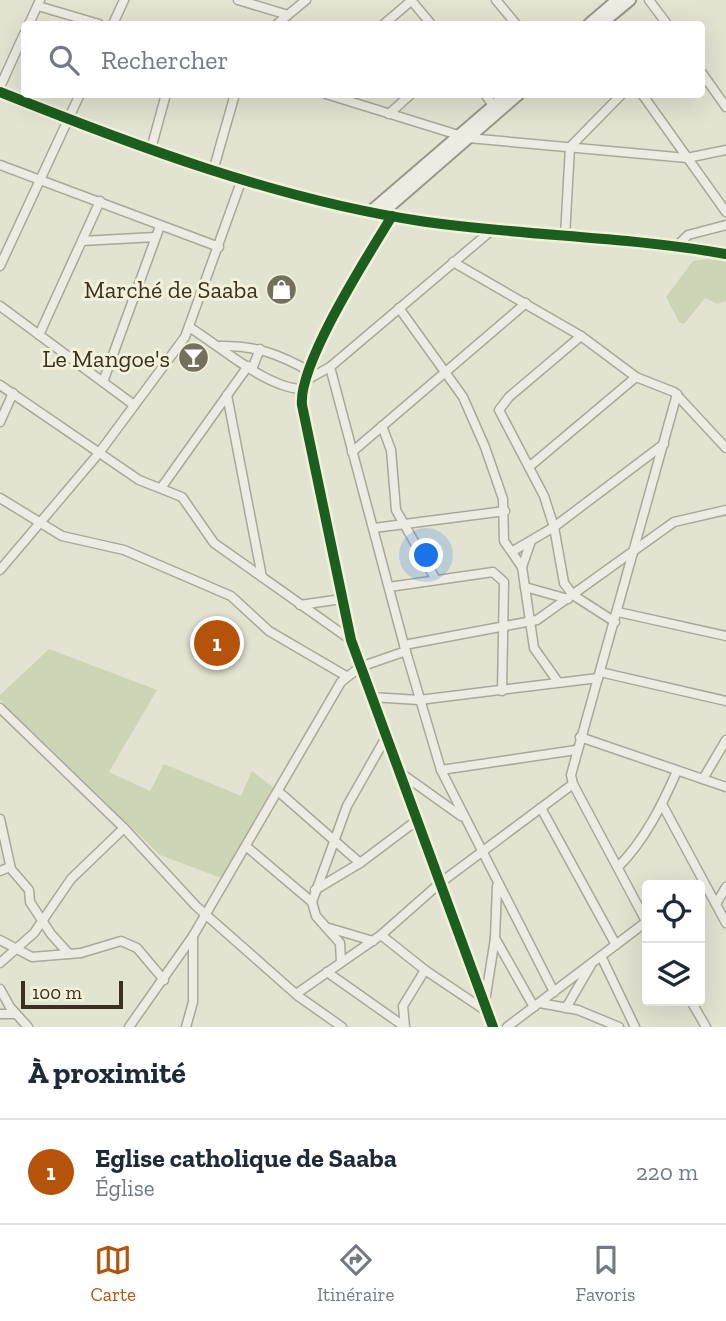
<!DOCTYPE html>
<html lang="fr">
<head>
<meta charset="utf-8">
<style>
	body { margin:0; font-family:"Zilla Slab",serif; background:#f2f2f3; color:#1f2937 }
	.controls { position:absolute; right:21px; bottom:21px; display:grid; overflow:hidden; border-radius:7px; box-shadow:0 7px 28px #0002 }
	.controls button { width:63px; height:63px; display:grid; place-items:center; padding:0; border:0; border-bottom:2px solid #e0e1e3; background:#fff; color:#1f2937; font:35px sans-serif }
	.scale { position:absolute; left:21px; bottom:18px; width:102px; box-sizing:border-box; padding-left:7px; border:4px solid #393222; border-top:0; font-size:19px; line-height:24px; white-space:nowrap; color:#393222; -webkit-text-stroke:5px #f3f1d9; paint-order:stroke }
	.you { position:absolute; left:427px; top:556px; width:24px; height:24px; margin:-18px; border:5px solid #fff; border-radius:50%; background:#1a73e8; box-shadow:0 0 0 10px #1a73e833 }
	.badge { display:grid; place-items:center; width:46px; height:46px; border-radius:50%; background:#b45309; color:#fff; font-size:23px; font-weight:700 }
	.pin { position:absolute; translate:-50% -50%; border:4px solid #fff; box-shadow:0 2px 7px #0006 }
	.list { margin:0; padding:0; list-style:none }
	h2 { display:flex; justify-content:space-between; align-items:center; height:91px; margin:0; padding:0 28px; font-size:30px }
	h2 small { font-size:23px; font-weight:400; color:#747a83 }
	.list li { display:grid; grid-template-columns:46px 1fr auto; gap:21px; align-items:center; box-sizing:border-box; height:105px; padding:0 28px; border-top:2px solid #e0e1e3 }
	.list b { display:block; font-size:26px; white-space:nowrap }
	.list p { margin:0; font-size:23px; white-space:nowrap; color:#747a83 }
	.list em { font-size:23px; font-style:normal; color:#747a83 }
	.icon { flex:none; width:38px; height:38px; fill:none; stroke:currentColor; stroke-width:2; stroke-linecap:round; stroke-linejoin:round }
	.map { position:relative; flex:none; width:726px; height:1027px; overflow:hidden }
	.search { position:absolute; background:#fff; box-shadow:0 7px 28px #0002; left:21px; right:21px; top:21px; height:77px; display:flex; align-items:center; gap:18px; box-sizing:border-box; padding:0 24px; border-radius:7px; color:#747a83; font-size:26px }
	.sheet { height:196px; background:#fff }
	nav { display:flex; justify-content:space-around; align-items:center; box-sizing:border-box; height:98px; border-top:2px solid #e0e1e3; background:#fff; font-size:19px; color:#747a83 }
	nav a { display:grid; justify-items:center; gap:4px }
	nav .on { color:#b45309 }
	.map>svg:first-child { display:block }
	.green { fill:#cdd5b6 }
	.lines { fill:none; stroke-linecap:round; stroke-linejoin:round }
	.street-casing { stroke:#a9a89a; stroke-width:11 }
	.secondary-casing { stroke:#99978a; stroke-width:14 }
	.street { stroke:#ecece2; stroke-width:8 }
	.secondary { stroke:#ecece2; stroke-width:10 }
	.cycleway-casing { stroke:#f3f1d9; stroke-width:15 }
	.cycleway { stroke:#1b5e20; stroke-width:10 }
	.labels { text-anchor:middle; dominant-baseline:central; stroke-width:6; stroke-linejoin:round; paint-order:stroke }
	.poi-label { font-size:24px; fill:#393222; stroke:#f3f1d9; text-anchor:end }
</style>
</head>
<body>
<div class="map">
<svg width="726" height="1027" viewBox="0 0 726 1027">
	<rect width="100%" height="100%" fill="#e3e3d2"/>
	<g class="green">
		<polygon points="706,259 726,261 726,301 718,304 705,298 684,324 679,322 666,297 693,261"/>
		<polygon points="49,649 157,690 109,772 150,791 164,764 241,796 252,771 274,788 221,878 160,855 0,700 0,695"/>
	</g>
	<g class="lines">
		<defs>
			<g id="street">
				<polyline points="238,0 288,15"/>
				<polyline points="411,0 431,24"/>
				<polyline points="496,0 516,24"/>
				<polyline points="649,0 667,24"/>
				<polyline points="38,6 99,24"/>
				<polyline points="29,24 40,0"/>
				<polyline points="113,24 124,0"/>
				<polyline points="277,24 306,0"/>
				<polyline points="384,24 411,1"/>
				<polyline points="702,73 726,107"/>
				<polyline points="0,87 24,34"/>
				<polyline points="326,94 468,138 687,158 726,150"/>
				<polyline points="485,94 496,110"/>
				<polyline points="642,94 726,212"/>
				<polyline points="389,114 411,94"/>
				<polyline points="151,149 166,94"/>
				<polyline points="0,165 219,247"/>
				<polyline points="213,171 235,94"/>
				<path d="M392,216C369,254 298,364 302,405L351,640L493,1027"/>
				<polyline points="565,236 570,147 622,94"/>
				<polyline points="82,241 155,237"/>
				<polyline points="678,245 688,235 726,225"/>
				<polyline points="453,262 581,336 636,377 674,392 726,448"/>
				<polyline points="0,266 80,94"/>
				<polyline points="0,306 134,405"/>
				<polyline points="399,308 463,397 485,447 503,499 504,541 522,567 534,648 558,682"/>
				<path d="M189,327C220,346 266,388 302,389"/>
				<polyline points="39,335 100,201"/>
				<polyline points="581,336 509,397 499,410 544,496 554,527 564,583 573,595 615,622"/>
				<path d="M220,346C254,345 279,354 309,371"/>
				<polyline points="330,367 404,645 441,770 554,992"/>
				<polyline points="252,369 260,349"/>
				<polyline points="103,382 160,226"/>
				<polyline points="303,382 330,367 492,230"/>
				<polyline points="0,385 139,480 182,497 214,543 351,640"/>
				<polyline points="227,395 262,577"/>
				<polyline points="0,422 13,393"/>
				<polyline points="382,426 391,450 396,510 436,580"/>
				<polyline points="352,452 526,303"/>
				<polyline points="529,467 636,377"/>
				<polyline points="161,488 248,366"/>
				<polyline points="0,498 62,536 124,550 231,596 269,631 346,676"/>
				<polyline points="374,528 505,511"/>
				<polyline points="513,551 554,527 664,444"/>
				<polyline points="522,567 531,541"/>
				<polyline points="0,570 99,453 185,337 242,179"/>
				<polyline points="389,587 493,572 504,582 502,691"/>
				<polyline points="525,587 568,599"/>
				<polyline points="300,605 342,599"/>
				<polyline points="618,612 726,636"/>
				<polyline points="404,645 537,620 674,522 726,510"/>
				<polyline points="600,672 726,701"/>
				<polyline points="371,697 419,700 598,678"/>
				<polyline points="0,708 124,828 196,906 298,996 342,1027"/>
				<polyline points="580,737 726,787"/>
				<polyline points="441,770 576,750"/>
				<polyline points="398,771 461,816"/>
				<polyline points="703,779 726,740"/>
				<polyline points="279,792 360,863"/>
				<polyline points="662,804 726,923"/>
				<polyline points="541,808 616,945"/>
				<polyline points="0,819 11,869 29,890 30,902 51,934 69,954"/>
				<polyline points="247,847 312,902 316,916 340,943 341,962"/>
				<path d="M618,867C645,840 662,805 677,771"/>
				<polyline points="0,871 10,867"/>
				<polyline points="315,890 360,863 416,821"/>
				<polyline points="312,902 347,806 385,739"/>
				<polyline points="716,904 726,887"/>
				<polyline points="647,923 573,784 571,775 677,394"/>
				<polyline points="329,928 373,941"/>
				<polyline points="381,935 425,970 486,1011"/>
				<polyline points="495,938 534,1007"/>
				<polyline points="0,940 32,957 81,953 121,941 137,948 164,980"/>
				<polyline points="601,956 635,1027"/>
				<polyline points="0,963 34,933 71,879 124,828"/>
				<polyline points="327,972 405,1027"/>
				<polyline points="0,989 10,1007 28,1027"/>
				<polyline points="296,994 381,935 440,883 573,784"/>
				<polyline points="691,1001 706,1027"/>
				<polyline points="485,1002 495,938 497,886"/>
				<polyline points="540,1003 578,1010 619,1027"/>
				<polyline points="566,1008 591,965"/>
				<polyline points="0,1014 15,1014"/>
				<polyline points="129,1027 193,936 341,682 360,667 406,651"/>
				<polyline points="186,1027 193,1002 193,936"/>
				<polyline points="405,1027 403,1006 425,970"/>
				<polyline points="507,1027 646,922"/>
			</g>
			<g id="secondary">
				<polyline points="589,24 617,0"/>
				<polyline points="601,24 630,0"/>
				<path d="M0,92C135,146 276,199 420,221C522,236 625,236 726,254"/>
				<polyline points="371,211 507,94"/>
				<polyline points="381,214 519,94"/>
			</g>
		</defs>
		<use href="#street" class="street-casing"/>
		<use href="#secondary" class="secondary-casing"/>
		<use href="#street" class="street"/>
		<use href="#secondary" class="secondary"/>
		<defs>
			<g id="cycleway">
				<path d="M0,92C135,146 276,199 420,221C522,236 625,236 726,254"/>
				<path d="M392,216C369,254 298,364 302,405L351,640L493,1027"/>
			</g>
		</defs>
		<use href="#cycleway" class="cycleway-casing"/>
		<use href="#cycleway" class="cycleway"/>
	</g>
	<defs>
		<symbol id="shop-disc" viewBox="-11 -11 22 22"><circle r="9.5" fill="#747060" stroke="#f3f1d9"/><path d="M-5-2.5h2.3a2.7 3.5 0 0 1 5.4 0H5L5.5 6h-11ZM-1.5-2.5h3a1.5 2.3 0 0 0-3 0Z" fill="#fff"/></symbol>
		<symbol id="bar-disc" viewBox="-11 -11 22 22"><circle r="9.5" fill="#747060" stroke="#f3f1d9"/><path d="M-6-5H6L.8 .8V4.5H3.5V6h-7V4.5H-.8V.8Z" fill="#fff"/></symbol>
	</defs>
	<g fill-rule="evenodd">
		<use href="#shop-disc" x="264" y="272" width="35" height="35"/>
		<use href="#bar-disc" x="176" y="340" width="35" height="35"/>
	</g>
	<g class="labels">
		<g class="poi-label">
			<text x="258" y="289">Marché de Saaba</text>
			<text x="170" y="358">Le Mangoe's</text>
		</g>
	</g>
</svg>
<div class="controls">
<button><svg class="icon" aria-label="locate" viewBox="0 0 24 24"><circle cx="12" cy="12" r="6"/><path d="M12 2v4M12 18v4M2 12h4M18 12h4"/></svg></button>
<button><svg class="icon" aria-label="layers" viewBox="0 0 24 24"><path d="M12 4l9 5-9 5-9-5zM3 14l9 5 9-5"/></svg></button>
</div>
<div class="scale">100 m</div>
<div class="you"></div>
<div class="pin badge" style="left:217px;top:643px">1</div>
<div class="search"><svg class="icon" aria-label="search" viewBox="0 0 24 24"><circle cx="10" cy="10" r="6"/><path d="M15 15l6 6"/></svg>Rechercher</div>
</div>
<section class="sheet">
<h2>À proximité<small></small></h2>
<ul class="list">
<li><span class="badge">1</span><div><b>Eglise catholique de Saaba</b><p>Église</p></div><em>220 m</em></li>
</ul>
</section>
<nav>
<a class="on"><svg class="icon" aria-label="map" viewBox="0 0 24 24"><path d="M3 6l6-2 6 2 6-2v14l-6 2-6-2-6 2zM9 4v14M15 6v14"/></svg>Carte</a>
<a><svg class="icon" aria-label="directions" viewBox="0 0 24 24"><path d="M12 3l9 9-9 9-9-9zM9 14v-3h6M13 9l2 2-2 2"/></svg>Itinéraire</a>
<a><svg class="icon" aria-label="saved" viewBox="0 0 24 24"><path d="M7 4h10v16l-5-4-5 4z"/></svg>Favoris</a>
</nav>
</body>
</html>
